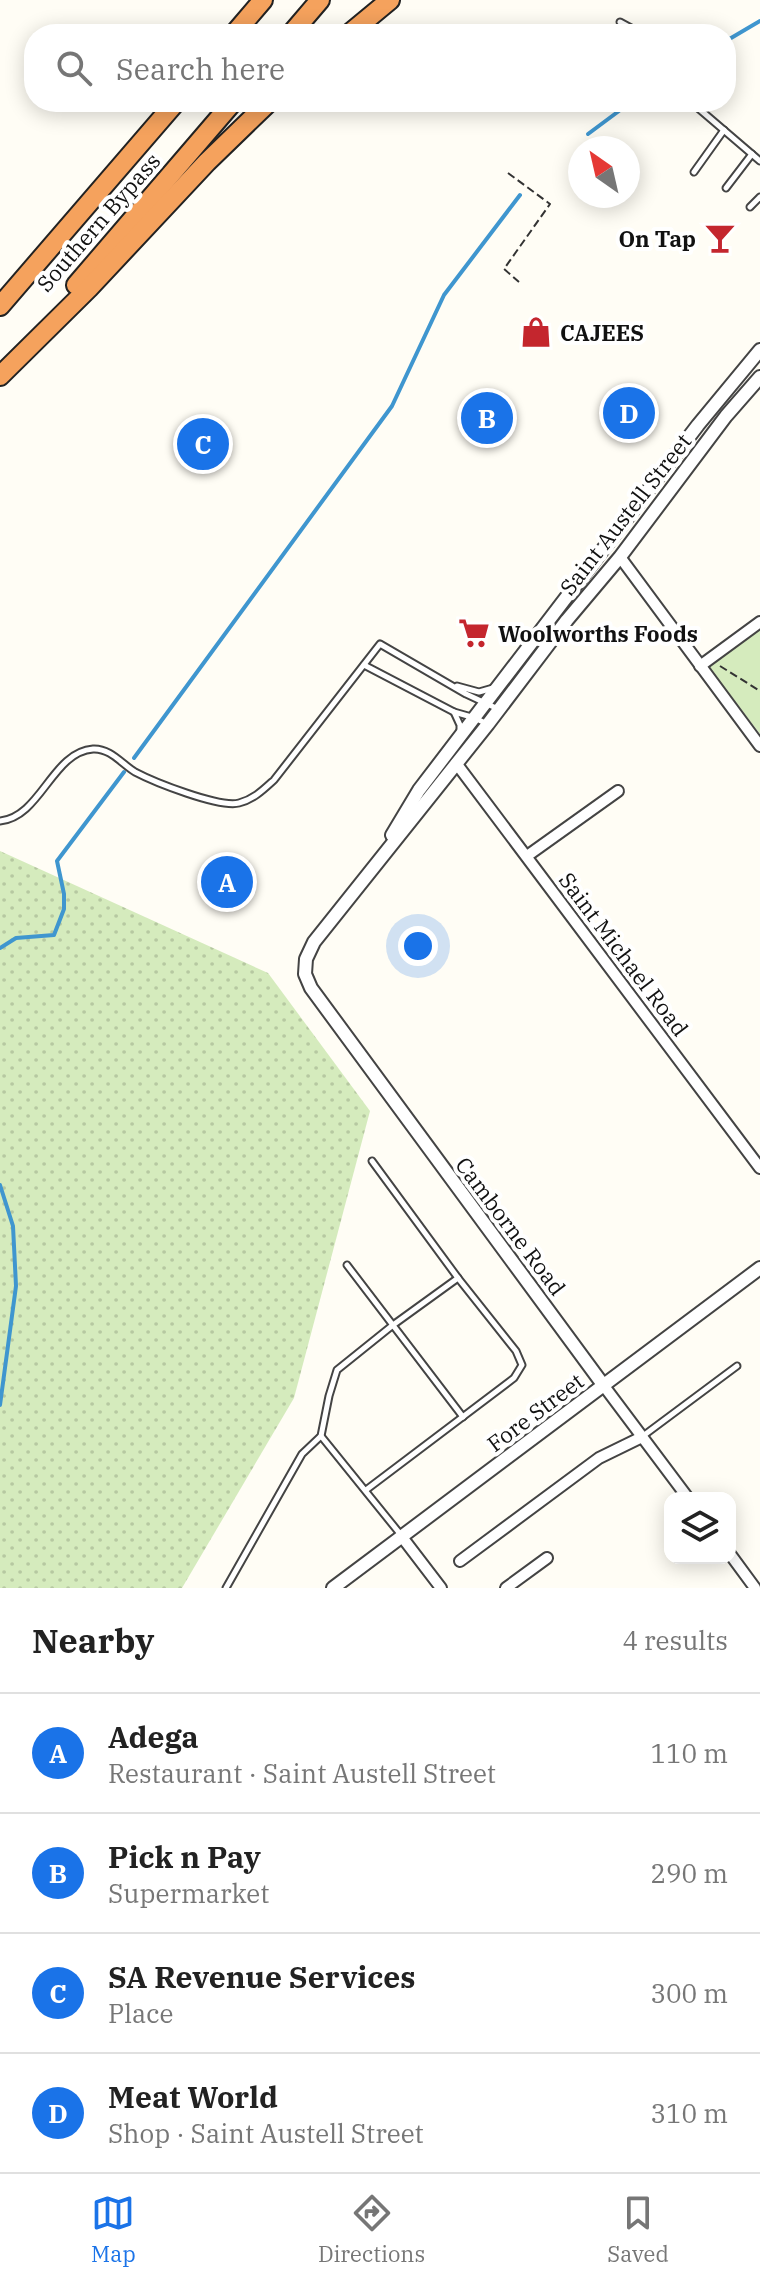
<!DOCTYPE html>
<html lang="en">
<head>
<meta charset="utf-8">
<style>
	body { margin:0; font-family:"IBM Plex Serif",serif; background:#f2f2f2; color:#222 }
	.controls { position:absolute; right:24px; bottom:24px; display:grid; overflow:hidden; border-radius:16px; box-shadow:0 4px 20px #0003 }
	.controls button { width:72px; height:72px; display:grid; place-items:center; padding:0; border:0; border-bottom:2px solid #e0e0e0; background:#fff; color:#222; font:40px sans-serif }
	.compass { position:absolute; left:568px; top:136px; width:72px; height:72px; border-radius:50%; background:#fff; box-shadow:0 4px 20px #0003; rotate:326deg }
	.you { position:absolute; left:418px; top:946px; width:28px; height:28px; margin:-20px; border:6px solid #fff; border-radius:50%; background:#1a73e8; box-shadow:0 0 0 12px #1a73e833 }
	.badge { display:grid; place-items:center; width:52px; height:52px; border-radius:50%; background:#1a73e8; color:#fff; font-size:26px; font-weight:700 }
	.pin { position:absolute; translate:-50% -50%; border:4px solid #fff; box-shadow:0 2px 8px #0006 }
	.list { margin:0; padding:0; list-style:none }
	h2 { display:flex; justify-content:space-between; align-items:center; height:104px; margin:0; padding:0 32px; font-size:34px }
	h2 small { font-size:26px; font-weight:400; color:#767676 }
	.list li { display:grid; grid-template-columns:52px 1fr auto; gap:24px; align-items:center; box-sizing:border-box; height:120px; padding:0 32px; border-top:2px solid #e0e0e0 }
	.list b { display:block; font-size:30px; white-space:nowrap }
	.list p { margin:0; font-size:26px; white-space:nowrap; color:#767676 }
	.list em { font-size:26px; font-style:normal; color:#767676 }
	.icon { flex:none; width:44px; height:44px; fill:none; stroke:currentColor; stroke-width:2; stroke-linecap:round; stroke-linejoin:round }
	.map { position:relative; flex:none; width:760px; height:1588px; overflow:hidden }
	.search { position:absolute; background:#fff; box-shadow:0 4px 20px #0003; left:24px; right:24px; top:24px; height:88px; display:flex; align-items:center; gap:20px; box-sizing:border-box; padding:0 28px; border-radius:32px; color:#767676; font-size:30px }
	.sheet { height:584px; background:#fff }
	nav { display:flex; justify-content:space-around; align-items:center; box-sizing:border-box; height:112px; border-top:2px solid #e0e0e0; background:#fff; font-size:22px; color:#767676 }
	nav a { display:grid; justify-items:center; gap:4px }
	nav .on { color:#1a73e8 }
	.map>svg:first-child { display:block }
	.grass { fill:url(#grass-dots) }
	.park { fill:#d5ebbd }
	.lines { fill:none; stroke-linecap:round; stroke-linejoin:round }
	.stream { stroke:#3f96cf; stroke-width:4 }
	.service-casing { stroke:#444; stroke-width:9 }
	.minor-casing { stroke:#444; stroke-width:14 }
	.tertiary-casing { stroke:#444; stroke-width:16 }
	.motorway-casing { stroke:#222; stroke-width:22 }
	.path { stroke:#333; stroke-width:2; stroke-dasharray:8 4; stroke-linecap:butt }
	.service { stroke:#fff; stroke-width:5 }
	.minor { stroke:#fff; stroke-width:10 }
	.tertiary { stroke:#fff; stroke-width:12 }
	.motorway { stroke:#f5a25d; stroke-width:18 }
	.labels { text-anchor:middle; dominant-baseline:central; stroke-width:8; stroke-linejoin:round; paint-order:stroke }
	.street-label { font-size:22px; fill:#111; stroke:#fff }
	.poi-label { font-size:22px; font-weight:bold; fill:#111; stroke:#fff; text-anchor:start }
</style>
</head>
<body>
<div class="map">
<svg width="760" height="1588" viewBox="0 0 760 1588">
	<defs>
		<pattern id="grass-dots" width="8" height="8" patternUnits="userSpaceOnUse" patternTransform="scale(2)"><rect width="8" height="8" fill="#d5ebbd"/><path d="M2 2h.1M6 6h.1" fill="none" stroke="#b6c8a1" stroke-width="1.8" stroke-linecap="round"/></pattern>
	</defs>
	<rect width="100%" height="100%" fill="#fffdf5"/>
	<polygon class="grass" points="0,851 268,973 370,1111 294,1398 182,1588 0,1588"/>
	<polygon class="park" points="760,628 760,734 709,667"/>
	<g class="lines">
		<g class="stream">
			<polyline points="726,41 760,21"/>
			<polyline points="588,134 631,102"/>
			<polyline points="134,758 392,406 444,295 520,195"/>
			<polyline points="0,948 16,938 54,935 64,909 64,894 57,861 124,772"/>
			<polyline points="0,1185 13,1226 16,1286 0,1405"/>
		</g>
		<defs>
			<g id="service">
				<polyline points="620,22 642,34"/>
				<polyline points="691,102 760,161"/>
				<polyline points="694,172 724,130"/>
				<polyline points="726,188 752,154"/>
				<polyline points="750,207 760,197"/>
				<polyline points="364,665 454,712 475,718 487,724"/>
				<polyline points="457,686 479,692 493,688"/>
				<polyline points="454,712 460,725 460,731"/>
				<path d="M0,821C41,817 52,752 93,749C110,748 122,764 135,772C154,782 219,808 239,803C254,799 263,790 274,780L380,644L466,694L498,709"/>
				<polyline points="347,1265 463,1417"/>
				<polyline points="321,1436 401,1535"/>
				<polyline points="643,1436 737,1366"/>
				<polyline points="366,1490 514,1378 522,1365 516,1351 458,1278 372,1161"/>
				<polyline points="226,1588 302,1454 321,1436 329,1396 337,1370 393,1325 458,1278"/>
			</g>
			<g id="minor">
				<polyline points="620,557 760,746"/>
				<polyline points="700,666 760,622"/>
				<polyline points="456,763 760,1168"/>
				<polyline points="527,856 618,791"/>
				<polyline points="604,1386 688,1498"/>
				<polyline points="402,1537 441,1588"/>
				<polyline points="730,1554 755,1588"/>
				<polyline points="460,1561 599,1458 642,1437"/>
				<polyline points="506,1588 547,1558"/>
			</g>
			<g id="tertiary">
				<polyline points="392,835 419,790 698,425 760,350"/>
				<polyline points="604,1386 311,988 305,974 306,959 314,942 488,724 567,620 620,557 726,416 760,377"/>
				<polyline points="333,1588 760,1268"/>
			</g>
			<g id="motorway">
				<polyline points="234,34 263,0"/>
				<polyline points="291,34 320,0"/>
				<polyline points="349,34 390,0"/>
				<polyline points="76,285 233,102"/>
				<polyline points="0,306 176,102"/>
				<polyline points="0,376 89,288 207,162 269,102"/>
			</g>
		</defs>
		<use href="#service" class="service-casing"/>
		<use href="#minor" class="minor-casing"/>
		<use href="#tertiary" class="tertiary-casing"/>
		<use href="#motorway" class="motorway-casing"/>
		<g class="path">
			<polyline points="508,173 550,204 504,269 519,282"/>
			<polyline points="720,666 760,691"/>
		</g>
		<use href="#service" class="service"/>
		<use href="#minor" class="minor"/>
		<use href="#tertiary" class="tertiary"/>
		<use href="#motorway" class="motorway"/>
	</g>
	<defs>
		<symbol id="bar-bare" viewBox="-9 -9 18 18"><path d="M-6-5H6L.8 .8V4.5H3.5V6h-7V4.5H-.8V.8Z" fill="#c4262e" stroke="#fff" stroke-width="2.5" paint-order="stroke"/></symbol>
		<symbol id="shop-bare" viewBox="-9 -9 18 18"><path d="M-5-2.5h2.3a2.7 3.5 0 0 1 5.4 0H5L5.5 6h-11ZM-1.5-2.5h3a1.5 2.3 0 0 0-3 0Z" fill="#c4262e" stroke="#fff" stroke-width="2.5" paint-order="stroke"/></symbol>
		<symbol id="supermarket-bare" viewBox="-9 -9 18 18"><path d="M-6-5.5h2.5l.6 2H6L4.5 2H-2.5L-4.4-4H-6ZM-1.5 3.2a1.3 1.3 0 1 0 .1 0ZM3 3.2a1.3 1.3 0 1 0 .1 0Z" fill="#c4262e" stroke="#fff" stroke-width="2.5" paint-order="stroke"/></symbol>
	</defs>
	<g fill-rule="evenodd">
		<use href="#bar-bare" x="698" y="216" width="44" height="44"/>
		<use href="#shop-bare" x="514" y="310" width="44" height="44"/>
		<use href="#supermarket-bare" x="452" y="611" width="44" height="44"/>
	</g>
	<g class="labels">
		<g class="street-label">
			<text transform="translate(98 222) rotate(-49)">Southern Bypass</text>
			<text transform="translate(625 514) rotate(-52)">Saint Austell Street</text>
			<text transform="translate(624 954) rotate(53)">Saint Michael Road</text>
			<text transform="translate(511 1226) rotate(53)">Camborne Road</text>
			<text transform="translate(535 1412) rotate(-37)">Fore Street</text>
		</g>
		<g class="poi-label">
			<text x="696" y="238" text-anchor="end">On Tap</text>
			<text x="560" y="332">CAJEES</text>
			<text x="498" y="633">Woolworths Foods</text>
		</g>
	</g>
</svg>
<div class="controls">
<button><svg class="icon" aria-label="layers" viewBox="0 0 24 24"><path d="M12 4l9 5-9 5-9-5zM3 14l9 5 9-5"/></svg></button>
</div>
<svg class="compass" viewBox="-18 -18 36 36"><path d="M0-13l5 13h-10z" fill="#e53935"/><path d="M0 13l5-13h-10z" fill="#767676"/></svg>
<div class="you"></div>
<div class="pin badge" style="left:227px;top:882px">A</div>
<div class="pin badge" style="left:487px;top:418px">B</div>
<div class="pin badge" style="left:203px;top:444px">C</div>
<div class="pin badge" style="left:629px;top:413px">D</div>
<div class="search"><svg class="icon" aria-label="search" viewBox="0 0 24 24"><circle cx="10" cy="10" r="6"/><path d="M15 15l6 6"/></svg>Search here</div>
</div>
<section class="sheet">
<h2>Nearby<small>4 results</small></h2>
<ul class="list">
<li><span class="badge">A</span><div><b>Adega</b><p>Restaurant · Saint Austell Street</p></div><em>110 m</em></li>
<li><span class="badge">B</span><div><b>Pick n Pay</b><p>Supermarket</p></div><em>290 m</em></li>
<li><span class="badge">C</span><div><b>SA Revenue Services</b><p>Place</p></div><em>300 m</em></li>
<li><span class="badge">D</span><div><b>Meat World</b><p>Shop · Saint Austell Street</p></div><em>310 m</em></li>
</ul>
</section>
<nav>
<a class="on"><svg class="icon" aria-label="map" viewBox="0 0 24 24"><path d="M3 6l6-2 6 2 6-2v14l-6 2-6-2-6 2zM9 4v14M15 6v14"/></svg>Map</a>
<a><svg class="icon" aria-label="directions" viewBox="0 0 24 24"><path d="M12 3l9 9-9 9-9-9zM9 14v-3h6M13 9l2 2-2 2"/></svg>Directions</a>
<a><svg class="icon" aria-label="saved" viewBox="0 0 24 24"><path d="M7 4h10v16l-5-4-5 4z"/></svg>Saved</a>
</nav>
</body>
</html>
